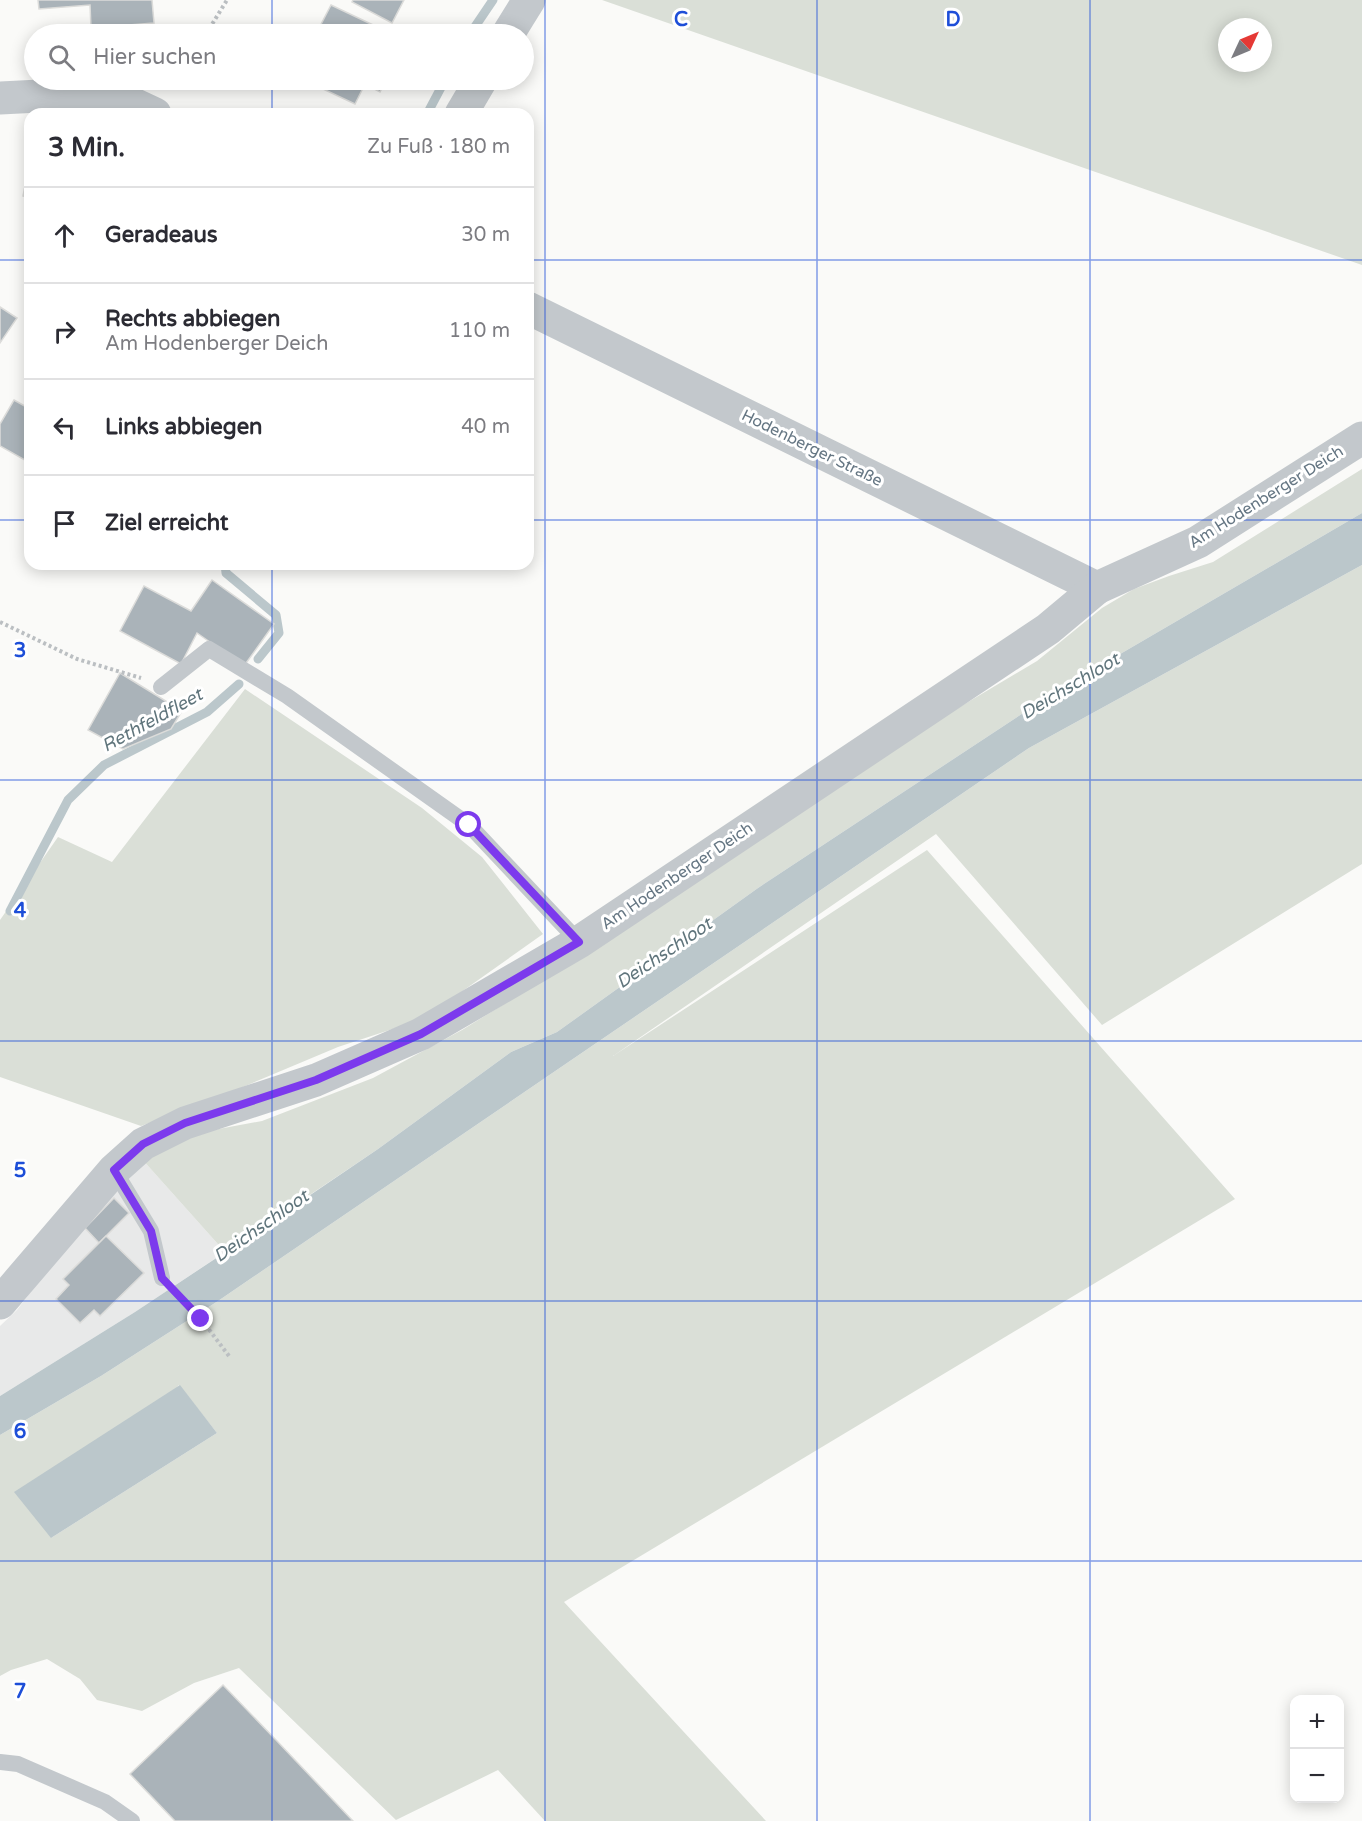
<!DOCTYPE html>
<html lang="de">
<head>
<meta charset="utf-8">
<style>
	body { margin:0; font-family:"Varela Round",sans-serif; background:#f2f2f3; color:#2b2b33 }
	.controls { position:absolute; right:18px; bottom:18px; display:grid; overflow:hidden; border-radius:12px; box-shadow:0 3px 15px #0003 }
	.controls button { width:54px; height:54px; display:grid; place-items:center; padding:0; border:0; border-bottom:2px solid #e1e1e2; background:#fff; color:#2b2b33; font:30px sans-serif }
	.compass { position:absolute; left:1218px; top:18px; width:54px; height:54px; border-radius:50%; background:#fff; box-shadow:0 3px 15px #0003; rotate:46deg }
	.stop { position:absolute; width:18px; height:18px; margin:-14px; border:4px solid #7c3aed; border-radius:50%; background:#fff }
	.stop.end { background:#7c3aed; border-color:#fff; box-shadow:0 2px 6px #0008 }
	.list { margin:0; padding:0; list-style:none }
	h2 { display:flex; justify-content:space-between; align-items:center; height:78px; margin:0; padding:0 24px; font-size:26px }
	h2 small { font-size:20px; font-weight:400; color:#7c7c81 }
	.list li { display:grid; grid-template-columns:39px 1fr auto; gap:18px; align-items:center; box-sizing:border-box; height:96px; padding:0 24px; border-top:2px solid #e1e1e2 }
	.list b { display:block; font-size:22px; white-space:nowrap }
	.list p { margin:0; font-size:20px; white-space:nowrap; color:#7c7c81 }
	.list em { font-size:20px; font-style:normal; color:#7c7c81 }
	.icon { flex:none; width:33px; height:33px; fill:none; stroke:currentColor; stroke-width:2; stroke-linecap:round; stroke-linejoin:round }
	.map { position:relative; flex:none; width:1362px; height:1821px; overflow:hidden }
	.search { position:absolute; background:#fff; box-shadow:0 3px 15px #0003; left:24px; top:24px; width:510px; height:66px; display:flex; align-items:center; gap:15px; box-sizing:border-box; padding:0 21px; border-radius:33px; color:#7c7c81; font-size:22px }
	.panel { position:absolute; background:#fff; box-shadow:0 3px 15px #0003; left:24px; top:108px; width:510px; height:462px; border-radius:18px }
	.map>svg:first-child { display:block }
	.built { fill:#e8e9e9 }
	.green { fill:#dadfd7; fill-rule:evenodd }
	.water { fill:#bbc7cb }
	.lines { fill:none; stroke-linecap:round; stroke-linejoin:round }
	.stream { stroke:#bbc7cb; stroke-width:9 }
	.building { fill:#aab3b9; stroke:#dcdcda; stroke-width:1.5 }
	.path { stroke:#bbbfc2; stroke-width:4; stroke-dasharray:3 3; stroke-linecap:butt }
	.service { stroke:#c3c8cc; stroke-width:16 }
	.minor { stroke:#c3c8cc; stroke-width:33 }
	.route { stroke:#7c3aed; stroke-width:8 }
	.grid { fill:none; stroke:#1d4ed8; stroke-width:1.5; stroke-opacity:0.55 }
	.labels { text-anchor:middle; dominant-baseline:central; stroke-width:6; stroke-linejoin:round; paint-order:stroke }
	.street-label { font-size:16px; fill:#657683; stroke:#fff }
	.water-label { font-size:18px; font-style:italic; fill:#60757c; stroke:#fff }
	.grid-label { font-size:20px; text-anchor:middle; font-weight:bold; fill:#1d4ed8; stroke:#fff; stroke-width:6; stroke-linejoin:round; paint-order:stroke }
</style>
</head>
<body>
<div class="map">
<svg width="1362" height="1821" viewBox="0 0 1362 1821">
	<rect width="100%" height="100%" fill="#fafaf8"/>
	<polygon class="built" points="141,1158 225,1252 135,1312 0,1396 0,1326 17,1310 69,1241"/>
	<g class="green">
		<path d="M602,0H1362V265ZM1227,27H1263V63H1227Z"/>
		<polygon points="1362,469 1362,513 1055,692 758,888 557,1032 511,1052 378,1149 225,1252 141,1158 197,1133 262,1121 373,1078 462,1030 556,972 953,711 1037,661 1102,608 1134,589 1169,576 1213,562"/>
		<path d="M1362,565V864L1102,1025L936,834L613,1056L927,850L1235,1199L564,1602L766,1821H545L498,1770L396,1820L239,1668L194,1683L142,1711L97,1700L80,1679L47,1659L11,1670L0,1676V1435L101,1376L218,1301L1029,748ZM179,1385L217,1433L51,1538Z"/>
		<polygon points="245,689 422,808 482,857 543,934 423,1019 338,1047 231,1092 141,1126 0,1077 0,920 58,837 112,862"/>
	</g>
	<g class="water">
		<polygon points="1362,513 1362,565 1029,748 218,1301 101,1376 0,1435 0,1396 135,1312 269,1223 378,1149 511,1052 557,1032 758,888 1055,692"/>
		<polygon points="180,1385 217,1433 51,1538 14,1492"/>
	</g>
	<g class="lines">
		<g class="stream">
			<polyline points="470,34 493,0"/>
			<polyline points="427,114 445,80"/>
			<polyline points="225,564 226,573 276,615 279,633 258,659"/>
			<polyline points="10,911 68,800 104,765 207,712 239,684"/>
		</g>
	</g>
	<g class="building">
		<polygon points="38,0 152,0 154,23 91,28 90,5 39,9"/>
		<polygon points="353,0 404,0 392,23 352,2"/>
		<polygon points="331,5 392,34 316,34"/>
		<polygon points="307,80 386,80 380,92 365,84 355,104 306,81"/>
		<polygon points="30,161 30,198 23,196"/>
		<polygon points="0,307 17,318 0,343"/>
		<polygon points="14,400 30,409 30,463 0,446 0,424"/>
		<polygon points="212,580 274,624 244,666 197,633 181,664 120,631 144,586 191,611"/>
		<polygon points="120,673 182,711 171,729 123,749 88,730"/>
		<polygon points="114,1198 129,1213 99,1243 85,1228"/>
		<polygon points="106,1236 144,1273 100,1316 94,1310 80,1323 56,1299 69,1285 63,1279"/>
		<polygon points="223,1685 276,1740 353,1821 175,1821 130,1774"/>
	</g>
	<g class="lines">
		<g class="path">
			<polyline points="206,34 227,0"/>
			<polyline points="173,88 178,80"/>
			<polyline points="0,622 77,659 141,678"/>
			<polyline points="177,1294 201,1319 229,1356"/>
		</g>
		<g class="service">
			<polyline points="161,687 209,649 287,696 469,825 579,942"/>
			<polyline points="114,1170 151,1231 162,1278"/>
			<polyline points="0,1762 18,1764 105,1802 132,1821"/>
		</g>
		<g class="minor">
			<polyline points="508,34 529,0"/>
			<polyline points="0,98 98,93 125,100 155,114"/>
			<polyline points="461,114 481,80"/>
			<polyline points="528,308 1097,588"/>
			<polyline points="0,1303 114,1170 143,1144 185,1123 316,1080 421,1034 579,942 1048,629 1097,588 1198,542 1362,438"/>
		</g>
	</g>
	<g class="lines">
		<polyline class="route" points="201,1319 162,1278 151,1231 114,1170 143,1144 185,1123 316,1080 421,1034 579,942 469,825"/>
	</g>
	<path class="grid" d="M272,0V34M545,0V1821M817,0V1821M1090,0V1821M272,80V114M0,260H30M528,260H1362M0,520H30M528,520H1362M272,564V1821M0,780H1362M0,1041H1362M0,1301H1362M0,1561H1362"/>
	<g class="labels">
		<g class="street-label">
			<text transform="translate(812 448) rotate(26)">Hodenberger Straße</text>
			<text transform="translate(1266 497) rotate(-32)">Am Hodenberger Deich</text>
			<text transform="translate(677 876) rotate(-34)">Am Hodenberger Deich</text>
		</g>
		<g class="water-label">
			<text transform="translate(1070 686) rotate(-31)">Deichschloot</text>
			<text transform="translate(152 720) rotate(-29)">Rethfeldfleet</text>
			<text transform="translate(664 953) rotate(-34)">Deichschloot</text>
			<text transform="translate(261 1226) rotate(-35)">Deichschloot</text>
		</g>
	</g>
	<g class="grid-label">
		<text x="681" y="26">C</text>
		<text x="953" y="26">D</text>
		<text x="20" y="657">3</text>
		<text x="20" y="917">4</text>
		<text x="20" y="1177">5</text>
		<text x="20" y="1438">6</text>
		<text x="20" y="1698">7</text>
	</g>
</svg>
<div class="controls">
<button>+</button>
<button>−</button>
</div>
<svg class="compass" viewBox="-18 -18 36 36"><path d="M0-13l5 13h-10z" fill="#e53935"/><path d="M0 13l5-13h-10z" fill="#7c7c81"/></svg>
<div class="stop" style="left:469px;top:825px"></div>
<div class="stop end" style="left:201px;top:1319px"></div>
<div class="search"><svg class="icon" aria-label="search" viewBox="0 0 24 24"><circle cx="10" cy="10" r="6"/><path d="M15 15l6 6"/></svg>Hier suchen</div>
<section class="panel">
<h2>3 Min.<small>Zu Fuß · 180 m</small></h2>
<ul class="list">
<li><svg class="icon" aria-label="ahead" viewBox="0 0 24 24"><path d="M12 20V5M6 11l6-6 6 6"/></svg><div><b>Geradeaus</b></div><em>30 m</em></li>
<li><svg class="icon" aria-label="right" viewBox="0 0 24 24"><path d="M7 20v-9h11M14 6l5 5-5 5"/></svg><div><b>Rechts abbiegen</b><p>Am Hodenberger Deich</p></div><em>110 m</em></li>
<li><svg class="icon" aria-label="left" viewBox="0 0 24 24"><path d="M17 20v-9H6M10 6l-5 5 5 5"/></svg><div><b>Links abbiegen</b></div><em>40 m</em></li>
<li><svg class="icon" aria-label="arrive" viewBox="0 0 24 24"><path d="M6 21V4h12l-3 4 3 4H6"/></svg><div><b>Ziel erreicht</b></div></li>
</ul>
</section>
</div>
</body>
</html>
